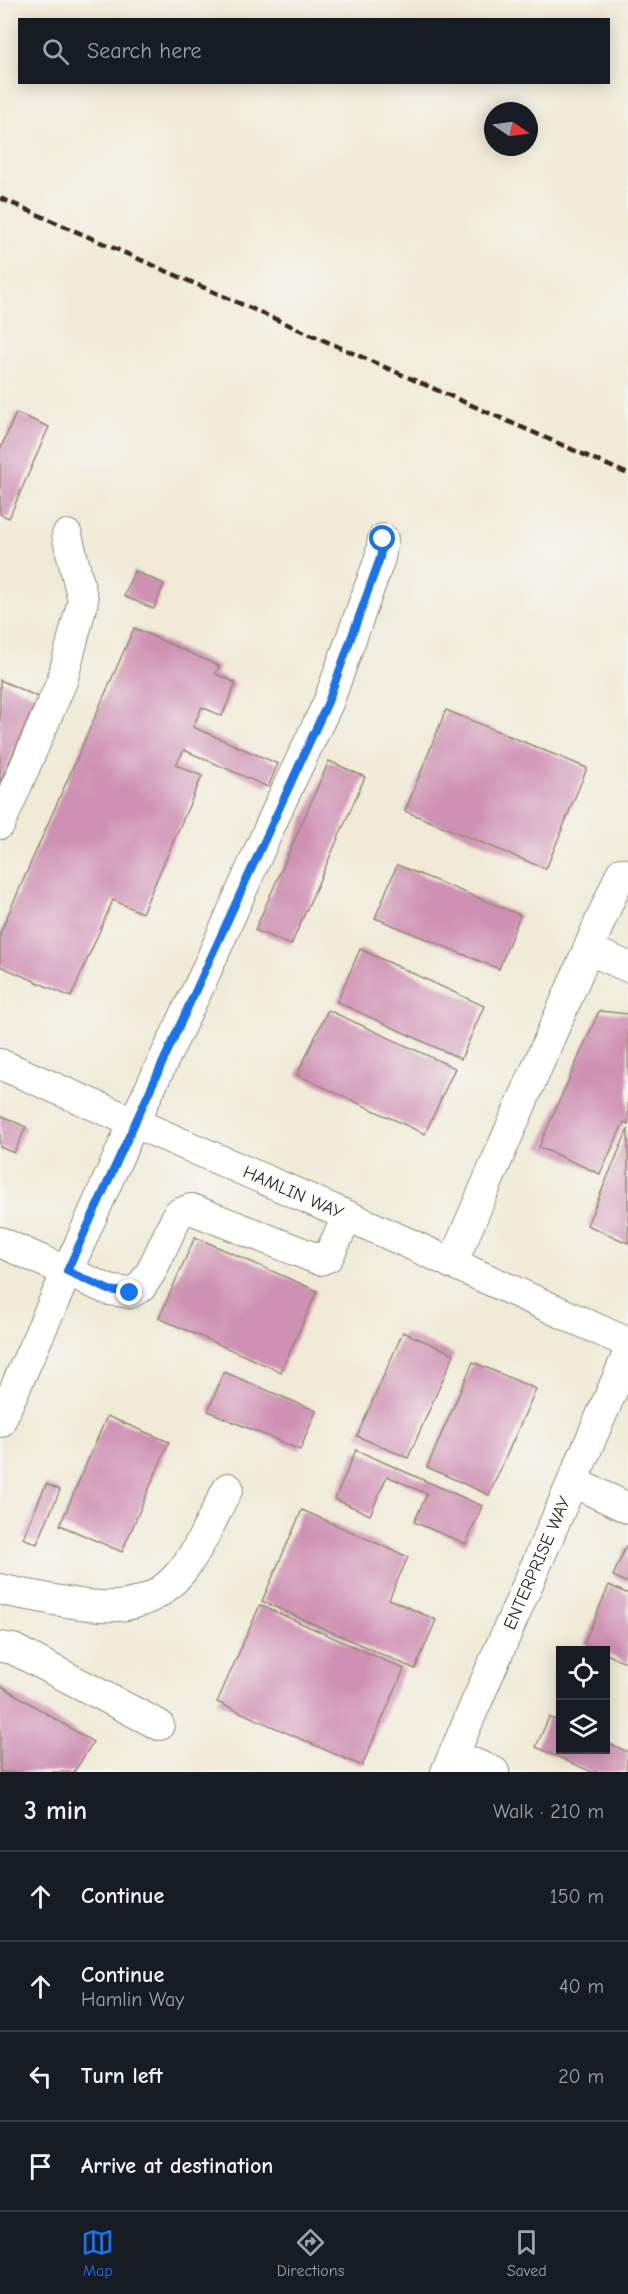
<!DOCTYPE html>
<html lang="en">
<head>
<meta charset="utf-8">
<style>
	body { margin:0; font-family:"Comic Neue",sans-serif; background:#20242c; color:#f1f3f6 }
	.controls { position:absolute; right:18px; bottom:18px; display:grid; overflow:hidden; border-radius:0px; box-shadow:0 3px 15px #0003 }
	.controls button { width:54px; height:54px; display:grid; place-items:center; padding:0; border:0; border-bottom:2px solid #363941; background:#171b24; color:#f1f3f6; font:30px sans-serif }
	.compass { position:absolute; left:484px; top:102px; width:54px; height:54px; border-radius:50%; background:#171b24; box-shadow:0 3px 15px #0003; rotate:103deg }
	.stop { position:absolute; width:18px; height:18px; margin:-14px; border:4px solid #1a73e8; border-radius:50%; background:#fff }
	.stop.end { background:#1a73e8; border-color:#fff; box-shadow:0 2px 6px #0008 }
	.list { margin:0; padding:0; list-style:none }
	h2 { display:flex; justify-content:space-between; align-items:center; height:78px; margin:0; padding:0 24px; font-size:26px }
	h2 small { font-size:20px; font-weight:400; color:#9ea1a6 }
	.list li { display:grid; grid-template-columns:39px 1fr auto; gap:18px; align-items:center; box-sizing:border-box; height:90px; padding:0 24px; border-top:2px solid #363941 }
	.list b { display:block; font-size:22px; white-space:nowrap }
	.list p { margin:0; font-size:20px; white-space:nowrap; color:#9ea1a6 }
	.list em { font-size:20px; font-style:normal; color:#9ea1a6 }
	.icon { flex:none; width:33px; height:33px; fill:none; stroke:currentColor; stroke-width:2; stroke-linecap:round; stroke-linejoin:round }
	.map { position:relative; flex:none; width:628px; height:1772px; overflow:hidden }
	.search { position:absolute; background:#171b24; box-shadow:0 3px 15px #0003; left:18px; right:18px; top:18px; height:66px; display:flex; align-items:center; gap:15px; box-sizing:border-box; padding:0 21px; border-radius:0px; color:#9ea1a6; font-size:22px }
	.sheet { height:438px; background:#171b24 }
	nav { display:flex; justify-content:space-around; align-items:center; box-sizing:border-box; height:84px; border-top:2px solid #363941; background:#171b24; font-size:16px; color:#9ea1a6 }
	nav a { display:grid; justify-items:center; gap:3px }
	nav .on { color:#1a73e8 }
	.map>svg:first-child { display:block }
	.building { fill:#cf91b3 }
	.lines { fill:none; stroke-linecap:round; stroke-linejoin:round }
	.minor-casing { stroke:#968a7a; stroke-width:32 }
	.minor { stroke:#fff; stroke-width:30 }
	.rail { stroke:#3b2a1e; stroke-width:4.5; stroke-dasharray:9 4.5; stroke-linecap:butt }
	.route { stroke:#1a73e8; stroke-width:8 }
	.labels { text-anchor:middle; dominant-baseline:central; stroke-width:4.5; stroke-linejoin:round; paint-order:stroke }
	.street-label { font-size:18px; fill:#3b2a1e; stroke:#f6f6f2 }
</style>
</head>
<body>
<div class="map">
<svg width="628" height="1772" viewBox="0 0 628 1772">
	<rect width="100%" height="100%" fill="#f6f6f2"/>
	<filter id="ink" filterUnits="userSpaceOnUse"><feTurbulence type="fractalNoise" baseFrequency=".0167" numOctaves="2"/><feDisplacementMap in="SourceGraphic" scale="12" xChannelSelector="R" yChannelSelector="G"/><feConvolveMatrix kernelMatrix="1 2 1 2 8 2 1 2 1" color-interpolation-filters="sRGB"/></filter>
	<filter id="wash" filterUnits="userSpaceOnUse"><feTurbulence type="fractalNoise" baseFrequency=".008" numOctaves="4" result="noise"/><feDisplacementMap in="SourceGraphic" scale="24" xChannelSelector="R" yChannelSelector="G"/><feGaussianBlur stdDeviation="1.35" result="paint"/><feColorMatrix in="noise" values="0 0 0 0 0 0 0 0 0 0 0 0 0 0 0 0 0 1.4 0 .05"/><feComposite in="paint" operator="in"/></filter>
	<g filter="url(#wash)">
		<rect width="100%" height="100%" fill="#f0ead6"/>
		<g id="blocks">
			<g class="building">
				<polygon points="16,413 49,427 9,518 0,514 0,450"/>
				<polygon points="134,571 164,584 154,609 124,596"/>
				<polygon points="134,628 219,666 216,674 236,683 222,716 202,707 193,727 278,764 268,787 184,750 176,765 202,776 142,913 113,900 71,997 0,966 0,933"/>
				<polygon points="0,680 38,697 0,783"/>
				<polygon points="446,710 587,768 546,869 405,811"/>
				<polygon points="329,761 365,777 291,945 255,930"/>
				<polygon points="397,865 520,915 499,969 375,918"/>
				<polygon points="360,949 484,1006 461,1059 337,1002"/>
				<polygon points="328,1010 455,1068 425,1134 297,1075"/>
				<polygon points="599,1011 628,1014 628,1124 624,1122 600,1174 539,1147"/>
				<polygon points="0,1115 26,1127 14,1153 0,1147"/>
				<polygon points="628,1129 628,1243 587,1225"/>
				<polygon points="195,1237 317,1291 281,1372 159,1318"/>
				<polygon points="403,1332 454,1354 408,1458 357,1436"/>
				<polygon points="473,1362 536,1389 489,1495 427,1467"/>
				<polygon points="224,1372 316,1411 300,1450 208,1411"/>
				<polygon points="107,1416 169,1442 122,1552 60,1525"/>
				<polygon points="356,1450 482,1506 466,1544 414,1522 427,1494 387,1476 370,1515 335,1499"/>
				<polygon points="46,1484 60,1490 37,1544 23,1538"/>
				<polygon points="302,1510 408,1557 389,1599 436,1620 415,1669 262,1601"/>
				<polygon points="626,1546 628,1547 628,1583 613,1576"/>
				<polygon points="609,1585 628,1594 628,1663 606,1654 606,1650 584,1644"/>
				<polygon points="260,1605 404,1669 362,1766 217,1702"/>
				<polygon points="0,1685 93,1742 74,1772 0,1772"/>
				<polygon points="549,1717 560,1722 560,1750 606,1750 606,1742 628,1752 626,1772 592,1772 536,1747"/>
			</g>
		</g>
	</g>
	<g filter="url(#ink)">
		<use href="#blocks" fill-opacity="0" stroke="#968a7a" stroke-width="1.5"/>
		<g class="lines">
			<defs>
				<g id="minor">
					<polyline points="0,824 62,681 83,600 67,535"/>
					<polyline points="590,950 628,967"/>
					<path id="s1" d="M0,1064L348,1216L628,1343"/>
					<polyline points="0,1242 109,1290 130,1293 141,1287 151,1272 178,1214 191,1209 320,1260 328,1257 348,1216"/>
					<polyline points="452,1264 621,873"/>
					<polyline points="0,1422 133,1124 202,980 283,797 328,703 380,558 383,539"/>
					<polyline points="573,1482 628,1508"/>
					<path d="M0,1589C18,1594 36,1596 54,1600C103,1608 145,1616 181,1572C201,1547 213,1516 228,1488"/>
					<polyline points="0,1647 13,1649 159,1725"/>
					<polyline points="454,1755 494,1772"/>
					<path id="s2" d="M446,1772L628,1354"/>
				</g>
			</defs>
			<use href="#minor" class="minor-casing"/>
			<use href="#minor" class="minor"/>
			<polyline class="rail" points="0,198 628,474"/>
		</g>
	</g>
	<g class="lines" filter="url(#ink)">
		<polyline class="route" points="130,1293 109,1290 67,1271 328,702 380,558 383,539"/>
	</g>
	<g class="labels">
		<g class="street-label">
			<text stroke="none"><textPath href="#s1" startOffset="320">HAMLIN WAY</textPath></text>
			<text stroke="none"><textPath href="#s2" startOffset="228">ENTERPRISE WAY</textPath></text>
		</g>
	</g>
</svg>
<div class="controls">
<button><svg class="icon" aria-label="locate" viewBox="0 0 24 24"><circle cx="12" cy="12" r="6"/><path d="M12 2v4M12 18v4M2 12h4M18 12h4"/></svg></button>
<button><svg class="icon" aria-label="layers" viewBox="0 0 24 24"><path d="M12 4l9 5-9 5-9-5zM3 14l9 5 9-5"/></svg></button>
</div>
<svg class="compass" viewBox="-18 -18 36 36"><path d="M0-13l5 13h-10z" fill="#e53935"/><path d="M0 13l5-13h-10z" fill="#9ea1a6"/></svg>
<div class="stop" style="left:383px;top:539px"></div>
<div class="stop end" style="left:130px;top:1293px"></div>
<div class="search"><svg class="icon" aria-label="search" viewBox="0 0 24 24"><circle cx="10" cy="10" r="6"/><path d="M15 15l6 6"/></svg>Search here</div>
</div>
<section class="sheet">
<h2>3 min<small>Walk · 210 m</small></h2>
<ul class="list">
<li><svg class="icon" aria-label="ahead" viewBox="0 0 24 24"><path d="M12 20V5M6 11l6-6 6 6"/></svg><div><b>Continue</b></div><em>150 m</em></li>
<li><svg class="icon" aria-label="ahead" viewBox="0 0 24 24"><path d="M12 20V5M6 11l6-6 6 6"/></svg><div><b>Continue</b><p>Hamlin Way</p></div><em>40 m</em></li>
<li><svg class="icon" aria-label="left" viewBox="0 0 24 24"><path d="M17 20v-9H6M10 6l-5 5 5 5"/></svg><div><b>Turn left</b></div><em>20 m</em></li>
<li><svg class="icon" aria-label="arrive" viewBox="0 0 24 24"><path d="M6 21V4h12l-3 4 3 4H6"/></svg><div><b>Arrive at destination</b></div></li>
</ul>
</section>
<nav>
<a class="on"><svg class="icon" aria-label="map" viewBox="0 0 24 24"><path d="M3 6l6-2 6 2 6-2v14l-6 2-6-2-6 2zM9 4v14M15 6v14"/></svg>Map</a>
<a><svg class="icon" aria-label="directions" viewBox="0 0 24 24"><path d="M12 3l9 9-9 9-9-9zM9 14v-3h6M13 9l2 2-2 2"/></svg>Directions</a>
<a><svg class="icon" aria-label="saved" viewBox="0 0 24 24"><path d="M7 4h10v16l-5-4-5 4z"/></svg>Saved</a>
</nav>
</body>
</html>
